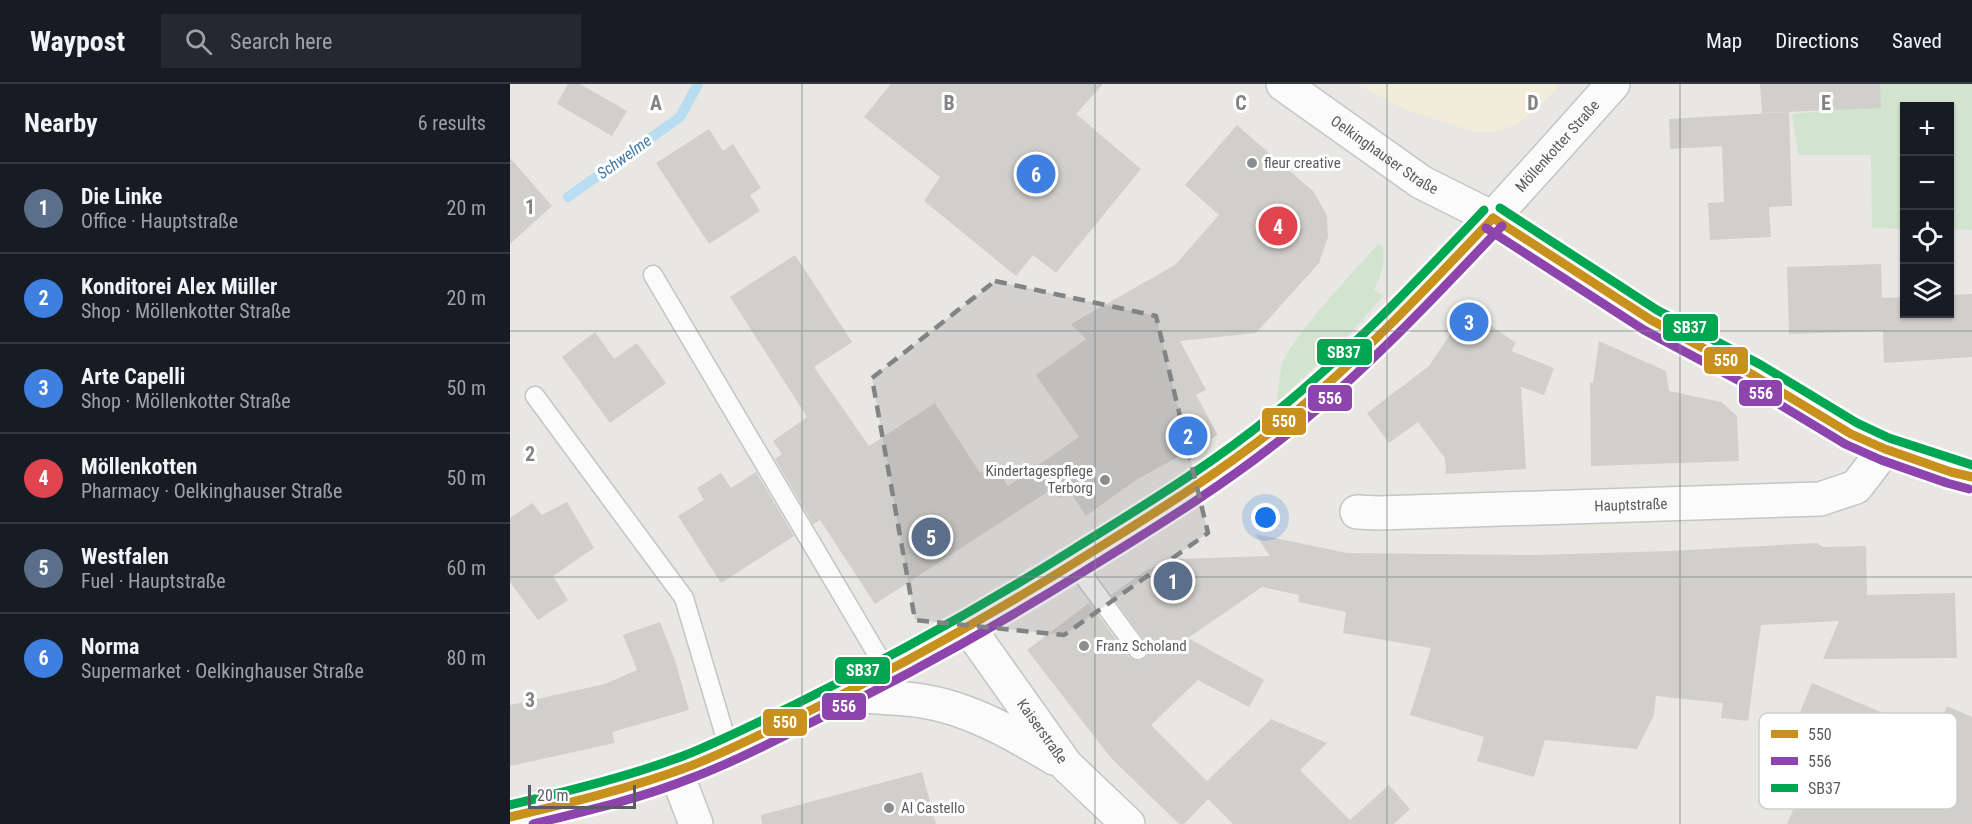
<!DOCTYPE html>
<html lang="en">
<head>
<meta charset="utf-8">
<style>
	body { margin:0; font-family:"Roboto Condensed",sans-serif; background:#242831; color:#f1f3f6 }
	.controls { position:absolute; right:18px; top:18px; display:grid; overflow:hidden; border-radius:0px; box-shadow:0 2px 4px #0004 }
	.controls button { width:54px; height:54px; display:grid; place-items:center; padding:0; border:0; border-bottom:2px solid #363941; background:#171b24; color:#f1f3f6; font:30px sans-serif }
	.scale { position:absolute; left:18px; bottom:15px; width:108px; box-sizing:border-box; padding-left:6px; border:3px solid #595c60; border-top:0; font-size:16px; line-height:21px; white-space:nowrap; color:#595c60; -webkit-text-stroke:4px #fff; paint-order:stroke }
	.you { position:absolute; left:756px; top:434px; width:21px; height:21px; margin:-15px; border:4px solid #fff; border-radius:50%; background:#1a73e8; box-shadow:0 0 0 9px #1a73e833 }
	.badge { display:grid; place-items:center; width:39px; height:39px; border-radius:50%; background:#ea580c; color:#fff; font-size:20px; font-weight:700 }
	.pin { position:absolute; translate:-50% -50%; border:3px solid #fff; box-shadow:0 2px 6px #0006 }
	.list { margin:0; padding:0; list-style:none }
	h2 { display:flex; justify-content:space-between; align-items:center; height:78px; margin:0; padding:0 24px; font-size:26px }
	h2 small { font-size:20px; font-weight:400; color:#9ea1a6 }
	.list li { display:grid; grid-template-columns:39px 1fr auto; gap:18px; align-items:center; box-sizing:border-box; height:90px; padding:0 24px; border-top:2px solid #363941 }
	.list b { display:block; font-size:22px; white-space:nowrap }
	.list p { margin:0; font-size:20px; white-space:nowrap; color:#9ea1a6 }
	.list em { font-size:20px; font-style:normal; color:#9ea1a6 }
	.icon { flex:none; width:33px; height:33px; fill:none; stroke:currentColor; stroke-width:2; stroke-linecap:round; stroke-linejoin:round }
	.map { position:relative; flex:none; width:1462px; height:740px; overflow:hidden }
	header { display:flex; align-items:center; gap:36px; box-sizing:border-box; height:84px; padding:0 30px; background:#171b24; border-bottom:2px solid #363941 }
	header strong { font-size:28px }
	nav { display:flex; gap:33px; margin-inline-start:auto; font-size:21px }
	.search { width:420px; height:54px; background:#242831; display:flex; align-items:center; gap:15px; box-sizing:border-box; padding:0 21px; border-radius:0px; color:#9ea1a6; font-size:22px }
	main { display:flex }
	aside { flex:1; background:#171b24 }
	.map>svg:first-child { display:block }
	.commercial { fill:#f2ecdb }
	.green { fill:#d2e4cf }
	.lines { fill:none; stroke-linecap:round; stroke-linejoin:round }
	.stream { stroke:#b8dcf2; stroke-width:10 }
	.building { fill:#d0cfcc }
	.lane-casing { stroke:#c5c5c5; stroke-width:21 }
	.street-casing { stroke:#c5c5c5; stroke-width:36 }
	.secondary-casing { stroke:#c5c5c5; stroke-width:36 }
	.lane { stroke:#fcfbfb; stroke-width:18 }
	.street { stroke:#fcfbfb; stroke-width:33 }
	.secondary { stroke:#fcfbfb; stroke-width:33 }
	.bus-1-casing { stroke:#fff; stroke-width:14 }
	.bus-2-casing { stroke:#fff; stroke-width:14 }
	.bus-3-casing { stroke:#fff; stroke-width:14 }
	.bus-1 { stroke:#c8901d; stroke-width:9 }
	.bus-2 { stroke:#8e44ad; stroke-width:9 }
	.bus-3 { stroke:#00a651; stroke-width:9 }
	.marked { fill:#818385; fill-opacity:0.2; stroke:#818385; stroke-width:4.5; stroke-dasharray:12 8; stroke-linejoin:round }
	.grid { fill:none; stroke:#818385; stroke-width:1.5; stroke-opacity:0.55 }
	.poi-dot { fill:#8b8d8e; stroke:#fff; stroke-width:2 }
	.labels { text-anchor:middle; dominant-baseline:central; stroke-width:6; stroke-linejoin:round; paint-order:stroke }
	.street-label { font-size:15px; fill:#595c60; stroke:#fff }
	.poi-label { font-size:15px; fill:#595c60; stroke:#fff; text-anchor:start }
	.water-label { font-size:16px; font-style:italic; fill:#4279a8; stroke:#fff }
	.key { fill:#fff; stroke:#cdcecf; stroke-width:1.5 }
	.key-label { font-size:16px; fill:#595c60 }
	.grid-label { font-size:20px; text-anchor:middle; font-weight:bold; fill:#818385; stroke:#fff; stroke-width:6; stroke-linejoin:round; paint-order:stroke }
	.line-badge { stroke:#fff; stroke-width:2 }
	.badge-label { font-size:16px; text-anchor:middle; font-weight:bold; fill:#fff }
</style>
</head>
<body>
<header>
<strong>Waypost</strong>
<div class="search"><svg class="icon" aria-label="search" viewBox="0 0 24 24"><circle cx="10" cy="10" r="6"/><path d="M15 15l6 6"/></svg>Search here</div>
<nav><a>Map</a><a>Directions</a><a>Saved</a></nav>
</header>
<main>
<aside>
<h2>Nearby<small>6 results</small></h2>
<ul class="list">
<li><span class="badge" style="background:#5c6f8a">1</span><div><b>Die Linke</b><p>Office · Hauptstraße</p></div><em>20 m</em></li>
<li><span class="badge" style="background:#3f7fe0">2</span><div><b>Konditorei Alex Müller</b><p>Shop · Möllenkotter Straße</p></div><em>20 m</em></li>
<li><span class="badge" style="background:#3f7fe0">3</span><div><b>Arte Capelli</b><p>Shop · Möllenkotter Straße</p></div><em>50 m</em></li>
<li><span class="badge" style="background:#e0444e">4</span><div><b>Möllenkotten</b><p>Pharmacy · Oelkinghauser Straße</p></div><em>50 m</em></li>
<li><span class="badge" style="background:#5c6f8a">5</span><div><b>Westfalen</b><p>Fuel · Hauptstraße</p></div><em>60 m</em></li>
<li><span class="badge" style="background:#3f7fe0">6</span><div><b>Norma</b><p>Supermarket · Oelkinghauser Straße</p></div><em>80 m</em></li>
</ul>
</aside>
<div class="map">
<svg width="1462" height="740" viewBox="0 0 1462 740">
	<rect width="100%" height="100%" fill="#e8e7e3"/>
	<polygon class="commercial" points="847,0 1050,0 1032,20 1007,40 986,48 965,48 896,26"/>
	<g class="green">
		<polygon points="1335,0 1462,0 1462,146 1440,145 1440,22 1394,22 1394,145 1362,144 1361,71 1288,71 1282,30 1335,25"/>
		<path d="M868,160L873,163C875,180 872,190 864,205L873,212L841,249L766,319L772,279L781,263L808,227Z"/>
	</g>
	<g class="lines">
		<polyline class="stream" points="58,113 170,33 188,0"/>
	</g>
	<g class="building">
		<polygon points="58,0 70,0 117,27 102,52 47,20"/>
		<polygon points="381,0 593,0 566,30 631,85 546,189 523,171 506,192 414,117 430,93 354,33"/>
		<polygon points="1250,0 1370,0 1371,24 1252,29"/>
		<polygon points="1279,28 1282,122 1259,123 1261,153 1200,156 1198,119 1214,118 1212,62 1160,65 1159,35"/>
		<polygon points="727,41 804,108 817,132 818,153 809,179 746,249 670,257 696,306 686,311 708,351 626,396 576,432 560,408 549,414 542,405 365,520 310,436 303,440 265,375 272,370 263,357 297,333 220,213 285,171 342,258 304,283 359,362 425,319 470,389 484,380 498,402 569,353 526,291 576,255 561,240 665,181 709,131 675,101"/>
		<polygon points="199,45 213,67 223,60 251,104 240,111 250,127 199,160 146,79"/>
		<polygon points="0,74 42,122 0,160"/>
		<polygon points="1371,180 1372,214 1395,213 1395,230 1440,230 1440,211 1462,210 1462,273 1374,279 1373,247 1279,250 1277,183"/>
		<polygon points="957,225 1006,259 1001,267 1044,284 1034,311 1011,303 1016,385 936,390 935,374 908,338 879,359 857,329 919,282"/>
		<polygon points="85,248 104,275 127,259 156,299 100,339 52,273"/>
		<polygon points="1089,257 1156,287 1159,307 1211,318 1227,332 1229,377 1081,382 1080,298 1083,299"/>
		<polygon points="246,388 284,452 211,499 168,432 194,416 187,404 211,389 221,404"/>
		<polygon points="57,418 84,464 43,492 58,516 28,536 0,498 0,434 22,419 32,431"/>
		<polygon points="745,450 837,469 1025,471 1160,467 1307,459 1313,463 1356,462 1357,511 1445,509 1447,574 1313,575 1329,537 1251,541 1246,576 1244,576 1246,576 1238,637 1211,634 1213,619 1146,612 1144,631 1127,665 1035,656 1024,693 967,677 974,653 900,631 921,564 833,549 836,528 788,518 789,511 752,503 678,554 754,596 739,623 688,596 641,641 697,697 761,635 817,659 790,686 840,736 879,701 900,725 884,740 723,740 698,715 674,740 669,740 601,674 517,566 579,519 619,573 629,577 634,575 638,570 637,560 601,511 636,486 668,475 760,472"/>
		<polygon points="150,538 166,579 179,626 102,648 105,659 0,682 0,621 95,600 127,586 113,551"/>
		<polygon points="1302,599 1425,651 1437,622 1462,633 1462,740 1277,740 1299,689 1270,677"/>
		<polygon points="412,688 426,740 252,740 251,731"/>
	</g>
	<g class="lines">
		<defs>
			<g id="lane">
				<polyline points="143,191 377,587"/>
				<polyline points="25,312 174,514 219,665"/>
				<polyline points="564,479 628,566"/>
			</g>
			<g id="street">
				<path id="s1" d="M773,0L911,98L983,134L1141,236L1245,292L1341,350L1375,365L1441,388L1462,393"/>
				<path id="s2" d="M847,428L869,429L1310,415L1346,403L1375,365"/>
				<polyline points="166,688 186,740"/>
			</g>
			<g id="secondary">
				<path id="s3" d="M458,543L556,681L618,740"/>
				<path d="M332,611C358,613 386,613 412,617C459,624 504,650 544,674"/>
				<path id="s4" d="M0,733C55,720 110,707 163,689C203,675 242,654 280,636C386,585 489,527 588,465C660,419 734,374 798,317C908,220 1005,110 1103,0"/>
			</g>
		</defs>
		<use href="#lane" class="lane-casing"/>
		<use href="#street" class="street-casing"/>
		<use href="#secondary" class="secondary-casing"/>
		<use href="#lane" class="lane"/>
		<use href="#street" class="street"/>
		<use href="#secondary" class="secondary"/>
		<defs>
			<g id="bus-1">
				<polyline points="983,134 1141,236 1245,292 1341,350 1375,365 1441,388 1462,393"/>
				<path d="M0,733C59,719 118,705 175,684C213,670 250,650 287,633C384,586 478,533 569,476C638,433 709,390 773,338C849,276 916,205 983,134"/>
			</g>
			<g id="bus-2">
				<polyline points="976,144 1134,246 1239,302 1335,360 1371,376 1437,399 1459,405"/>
				<path d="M23,740C77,727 132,714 184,693C222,679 258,660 294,642C390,596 483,544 573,488C644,444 715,401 780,348C856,286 924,214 992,142"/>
			</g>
			<g id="bus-3">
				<polyline points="990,124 1147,226 1251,281 1347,339 1379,354 1462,381"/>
				<path d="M0,721C58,707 117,693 173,672C211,657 248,638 284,621C380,574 473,522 564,465C633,422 703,380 766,328C841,267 908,196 974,126"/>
			</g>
		</defs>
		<use href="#bus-1" class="bus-1-casing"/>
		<use href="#bus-2" class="bus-2-casing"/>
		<use href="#bus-3" class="bus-3-casing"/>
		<use href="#bus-1" class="bus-1"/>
		<use href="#bus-2" class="bus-2"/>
		<use href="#bus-3" class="bus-3"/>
	</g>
	<path class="marked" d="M485,197L646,232L698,449L554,551L405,536L362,294Z"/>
	<path class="grid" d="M292,0V740M585,0V740M877,0V740M1170,0V740M0,247H1462M0,493H1462"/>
	<g class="poi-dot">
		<circle cx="742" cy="79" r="6"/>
		<circle cx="595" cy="396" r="6"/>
		<circle cx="574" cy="562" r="6"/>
		<circle cx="379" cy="724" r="6"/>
	</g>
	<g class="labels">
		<g class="street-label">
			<text stroke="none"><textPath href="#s4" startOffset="1264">Möllenkotter Straße</textPath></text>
			<text stroke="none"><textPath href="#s1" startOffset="124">Oelkinghauser Straße</textPath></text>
			<text stroke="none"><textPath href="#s2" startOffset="274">Hauptstraße</textPath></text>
			<text stroke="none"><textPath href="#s3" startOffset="128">Kaiserstraße</textPath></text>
		</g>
		<g class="poi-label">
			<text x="754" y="79">fleur creative</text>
			<text x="583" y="387" text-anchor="end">Kindertagespflege<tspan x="583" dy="17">Terborg</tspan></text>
			<text x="586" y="562">Franz Scholand</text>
			<text x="391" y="724">Al Castello</text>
		</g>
		<g class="water-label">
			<text transform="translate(114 73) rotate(-36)">Schwelme</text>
		</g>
	</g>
	<rect x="1249" y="629" width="198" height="96" rx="9" class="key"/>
	<rect x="1261" y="646" width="27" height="8" fill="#c8901d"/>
	<rect x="1261" y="673" width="27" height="8" fill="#8e44ad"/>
	<rect x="1261" y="700" width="27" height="8" fill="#00a651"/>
	<g class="key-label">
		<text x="1298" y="656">550</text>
		<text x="1298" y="683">556</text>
		<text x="1298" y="710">SB37</text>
	</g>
	<g class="grid-label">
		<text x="146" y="26">A</text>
		<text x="439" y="26">B</text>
		<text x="731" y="26">C</text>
		<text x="1023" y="26">D</text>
		<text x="1316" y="26">E</text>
		<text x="20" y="130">1</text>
		<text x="20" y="377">2</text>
		<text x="20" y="623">3</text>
	</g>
	<g class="line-badge">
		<rect x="1152" y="229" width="57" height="29" rx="6" fill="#00a651"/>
		<rect x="806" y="254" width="57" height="28" rx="6" fill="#00a651"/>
		<rect x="1193" y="262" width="46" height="29" rx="6" fill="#c8901d"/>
		<rect x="1228" y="295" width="45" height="28" rx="6" fill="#8e44ad"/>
		<rect x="797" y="300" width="46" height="28" rx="6" fill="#8e44ad"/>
		<rect x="751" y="323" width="46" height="29" rx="6" fill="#c8901d"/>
		<rect x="324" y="572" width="57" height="29" rx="6" fill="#00a651"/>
		<rect x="311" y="608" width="46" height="29" rx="6" fill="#8e44ad"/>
		<rect x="252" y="624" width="46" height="29" rx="6" fill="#c8901d"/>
	</g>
	<g class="badge-label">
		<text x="1180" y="249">SB37</text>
		<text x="834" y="274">SB37</text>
		<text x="1216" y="282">550</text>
		<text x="1251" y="315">556</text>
		<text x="820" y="320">556</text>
		<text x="774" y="343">550</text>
		<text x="353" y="592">SB37</text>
		<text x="334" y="628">556</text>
		<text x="275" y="644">550</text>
	</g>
</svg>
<div class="controls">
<button>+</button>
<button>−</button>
<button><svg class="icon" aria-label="locate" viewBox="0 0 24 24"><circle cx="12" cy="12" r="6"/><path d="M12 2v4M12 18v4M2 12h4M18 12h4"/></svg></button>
<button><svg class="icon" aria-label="layers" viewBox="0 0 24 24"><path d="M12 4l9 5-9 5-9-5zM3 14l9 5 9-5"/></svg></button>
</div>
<div class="scale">20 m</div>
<div class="you"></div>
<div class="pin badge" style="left:663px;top:497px;background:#5c6f8a">1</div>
<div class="pin badge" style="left:678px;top:352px;background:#3f7fe0">2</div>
<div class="pin badge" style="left:959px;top:238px;background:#3f7fe0">3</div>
<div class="pin badge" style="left:768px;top:142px;background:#e0444e">4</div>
<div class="pin badge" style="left:421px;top:453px;background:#5c6f8a">5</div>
<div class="pin badge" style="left:526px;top:90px;background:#3f7fe0">6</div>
</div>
</main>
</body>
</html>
